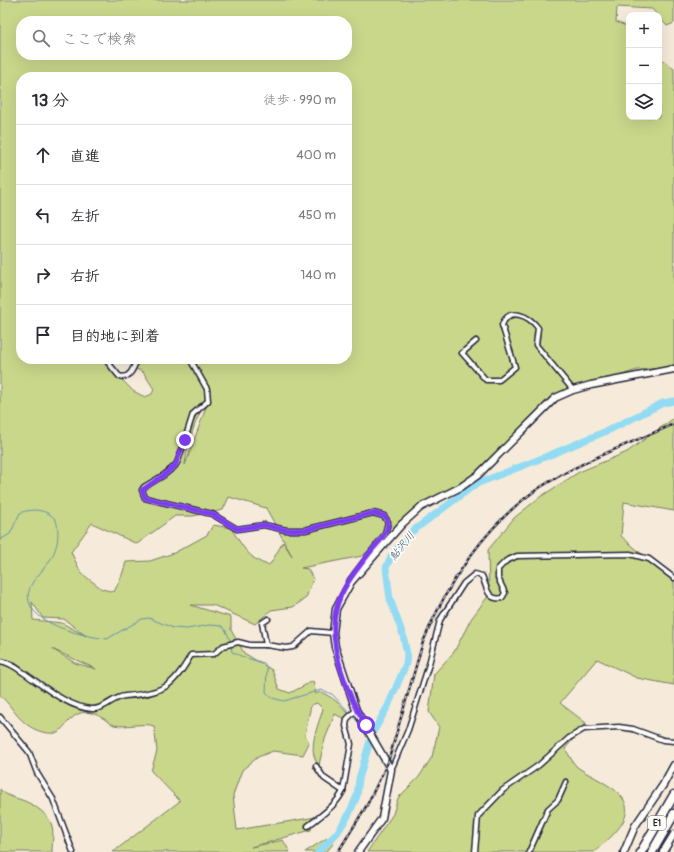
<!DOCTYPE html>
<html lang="ja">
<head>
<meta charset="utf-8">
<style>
	body { margin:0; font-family:Pangolin,"Klee One",sans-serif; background:#f2f2f3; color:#2b2b33 }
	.controls { position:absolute; right:12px; top:12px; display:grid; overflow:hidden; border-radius:8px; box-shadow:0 4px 16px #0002 }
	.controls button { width:36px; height:36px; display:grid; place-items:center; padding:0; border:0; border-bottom:1px solid #e1e1e2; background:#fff; color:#2b2b33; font:20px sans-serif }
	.stop { position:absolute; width:12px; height:12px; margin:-9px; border:3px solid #7c3aed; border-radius:50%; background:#fff }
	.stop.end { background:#7c3aed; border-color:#fff; box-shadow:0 1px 4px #0008 }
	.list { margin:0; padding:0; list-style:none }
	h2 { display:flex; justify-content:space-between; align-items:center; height:52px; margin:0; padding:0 16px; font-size:17px }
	h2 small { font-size:13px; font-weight:400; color:#7c7c81 }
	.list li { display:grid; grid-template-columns:26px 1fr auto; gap:12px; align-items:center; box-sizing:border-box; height:60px; padding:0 16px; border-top:1px solid #e1e1e2 }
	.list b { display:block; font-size:15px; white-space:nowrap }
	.list em { font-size:13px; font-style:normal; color:#7c7c81 }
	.icon { flex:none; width:22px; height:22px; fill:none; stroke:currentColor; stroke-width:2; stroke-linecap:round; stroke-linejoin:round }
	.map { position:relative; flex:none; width:674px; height:852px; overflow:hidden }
	.search { position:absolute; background:#fff; box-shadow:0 4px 16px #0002; left:16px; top:16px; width:336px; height:44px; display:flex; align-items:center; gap:10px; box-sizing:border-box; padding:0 14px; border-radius:16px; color:#7c7c81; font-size:15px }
	.panel { position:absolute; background:#fff; box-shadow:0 4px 16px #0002; left:16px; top:72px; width:336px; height:292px; border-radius:16px }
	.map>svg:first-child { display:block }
	.green { fill:#c9d78b; stroke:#767c63; fill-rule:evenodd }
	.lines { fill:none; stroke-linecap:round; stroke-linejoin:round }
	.stream { stroke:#6591a9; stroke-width:1 }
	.river { stroke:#92dbf3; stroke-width:7 }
	.street-casing { stroke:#22223b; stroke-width:7 }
	.secondary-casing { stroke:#22223b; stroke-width:9 }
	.highway-casing { stroke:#22223b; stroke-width:11 }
	.street { stroke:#fdfcf7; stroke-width:4 }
	.secondary { stroke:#fdfcf7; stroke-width:6 }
	.highway { stroke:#fdfcf7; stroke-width:8 }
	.rail-casing { stroke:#22223b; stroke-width:2.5 }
	.rail { stroke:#fdfcf7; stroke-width:1; stroke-dasharray:3; stroke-linecap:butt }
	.route { stroke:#7c3aed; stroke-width:5 }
	.labels { text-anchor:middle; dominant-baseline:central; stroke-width:3.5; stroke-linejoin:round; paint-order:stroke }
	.shield { fill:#fdfcf7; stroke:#646373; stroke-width:1 }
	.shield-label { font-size:9px; font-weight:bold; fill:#22223b }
	.water-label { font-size:11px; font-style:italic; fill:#445a72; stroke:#fdfcf7 }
</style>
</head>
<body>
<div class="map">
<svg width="674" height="852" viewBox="0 0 674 852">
	<rect width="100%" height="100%" fill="#f6ebda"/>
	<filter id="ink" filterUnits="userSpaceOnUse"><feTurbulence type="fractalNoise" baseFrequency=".025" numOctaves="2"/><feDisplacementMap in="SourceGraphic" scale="8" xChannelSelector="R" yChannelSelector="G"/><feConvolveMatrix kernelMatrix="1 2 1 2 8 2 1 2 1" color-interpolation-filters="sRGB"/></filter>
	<g filter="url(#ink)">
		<g class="green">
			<path d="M0,0H674V23L667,26L652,9L617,7L616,22L629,27V117H659V57L674,69V367L637,370L591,385L568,390L472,479L428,504L362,556L301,568L308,569L313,579L306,598L293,607L271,610L255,624L213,605H190L231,617V630L244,653L272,670L279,689L290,693L313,681L316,694L320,692C333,697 340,704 349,714L344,719L335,714L325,739L319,765C306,751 318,726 323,709L317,703L311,705L305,735L309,743L303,755L273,751L258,757L242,770L233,795L237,830L316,817L311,830L251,847L283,840L290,852H113L180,801L151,771L157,751L154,726C143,722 127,728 114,725C109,723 105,719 101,717C79,705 72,718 58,733C38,735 24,725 13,710C9,705 5,699 0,696ZM21,21H347V55H21ZM21,77H347V359H137L136,369L143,372L154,389L152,394L145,397L133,391L102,359H21ZM208,402L185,465C186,450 196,412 208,402ZM229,497L266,508L292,556L283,542L271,563L268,565C249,560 241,544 231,528L213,525L207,535L174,553L150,561L126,562L122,575L114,592L102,589L81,573L71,552L92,523L137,544L175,516H193L223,510ZM32,602L43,618L64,619L86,636L62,623L33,620ZM52,649L96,669L75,663Z"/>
			<path d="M674,418V511L624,502L621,536L674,582V685L637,678L597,659L560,703L586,723L565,749C569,754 572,762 577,767C587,774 599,779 609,786C646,809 616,833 594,852H367L393,814L398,798L419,777L432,757L439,727L429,712L434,674L454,652L471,619L489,595L488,550L514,518L540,497L579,472L627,452Z"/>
			<path d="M0,789C6,796 13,797 22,800C33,804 49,814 52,826C54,834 52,844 52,852H0Z"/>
			<polygon points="327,838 334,843 326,852 305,852"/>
		</g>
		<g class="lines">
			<g class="stream">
				<path d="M0,540L10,534L20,513C32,508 47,509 56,520C61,537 56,555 44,568C40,574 34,579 31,585C14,622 83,636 107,639L142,619L149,618L173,628L187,629L209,625L222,626L226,631L231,642"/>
				<polyline points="231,645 232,652 243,657 264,663 267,668 266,692 272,698 284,701 321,690 332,694 351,714"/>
				<polyline points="353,716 367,734"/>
			</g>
			<polyline class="river" points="318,852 337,833 348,816 357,796 359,779 372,734 388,706 406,664 407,654 403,635 390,599 386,568 391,556 410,533 476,484 545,457 609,430 663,403 674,401"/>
			<defs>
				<g id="street">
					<path d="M476,341L462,353L486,380H499L515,367L502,325C509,306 529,316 538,328L536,345L573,390"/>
					<path d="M105,359L119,376C130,380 134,367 137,359"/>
					<polyline points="190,359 207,389 208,401 193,414 178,461 175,466 164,475 144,487 142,490 145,498 212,514 237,529 264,525 286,530 305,530 373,513 384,516 388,522 385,534 350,580"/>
					<polyline points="266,645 262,623 268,619"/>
					<path d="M0,661C9,662 17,668 24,673C43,686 69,708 92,709C104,710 113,697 125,696C162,693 173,688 191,655L214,654L223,646L238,642L250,645H266L286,648L293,647L311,631L333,633"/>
					<polyline points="0,717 29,752 37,773 53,799 73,852"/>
					<polyline points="316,766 324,778 343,791"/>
					<path d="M391,770L408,730L429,664L440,620L464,583L475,574L482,576C487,587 487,601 502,598L505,593L498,578V569L506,561L517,556L630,554L649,559L674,578"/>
					<path d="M308,826C320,816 336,806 343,791L351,744L346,726L347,719L356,710"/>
					<polyline points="475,852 478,816 503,790 539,765 569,738 584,729 619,727 633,729 663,740 674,741"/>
					<polyline points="529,852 548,809 558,800 566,782"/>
				</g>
				<g id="secondary">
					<polyline points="358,852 382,818 391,770 356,710 335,647 333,633 336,609 351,582 402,524 421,507 461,487 478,475 555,398 573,390 591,385 674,369"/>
					<polyline points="624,852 635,826 663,785 674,765"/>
					<polyline points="663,852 674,834"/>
				</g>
				<g id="highway">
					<polyline points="641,852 674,795"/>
					<polyline points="652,852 674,814"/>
				</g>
			</defs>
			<use href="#street" class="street-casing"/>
			<use href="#secondary" class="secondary-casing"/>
			<use href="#highway" class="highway-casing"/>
			<use href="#street" class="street"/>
			<use href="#secondary" class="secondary"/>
			<use href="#highway" class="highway"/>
			<defs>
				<path id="rail" d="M338,852L367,805L388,762L423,642C447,583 486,524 539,488C581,461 629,444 674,424"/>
			</defs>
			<use href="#rail" class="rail-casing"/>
			<use href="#rail" class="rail"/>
		</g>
	</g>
	<g class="lines" filter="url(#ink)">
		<path class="route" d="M185,440L175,466L164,475L142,490L145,498L212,514L237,529L264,525L286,530H305L373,513L384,516L387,519C388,523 388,529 385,533C382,539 376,545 372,550C358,568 341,587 336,610C327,643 348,697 366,725"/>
	</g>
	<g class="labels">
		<rect class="shield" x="648" y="816" width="18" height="14" rx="3"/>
		<g class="shield-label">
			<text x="657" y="823">E1</text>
		</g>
		<g class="water-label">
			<text transform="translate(402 546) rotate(-51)">鮎沢川</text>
		</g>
	</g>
</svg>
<div class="controls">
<button>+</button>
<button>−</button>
<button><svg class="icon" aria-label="layers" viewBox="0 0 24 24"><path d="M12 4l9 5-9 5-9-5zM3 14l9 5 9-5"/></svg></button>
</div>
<div class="stop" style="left:366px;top:725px"></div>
<div class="stop end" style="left:185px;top:440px"></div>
<div class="search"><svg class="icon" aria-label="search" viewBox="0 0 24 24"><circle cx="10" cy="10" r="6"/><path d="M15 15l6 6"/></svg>ここで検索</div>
<section class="panel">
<h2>13 分<small>徒歩 · 990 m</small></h2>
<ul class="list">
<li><svg class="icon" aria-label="ahead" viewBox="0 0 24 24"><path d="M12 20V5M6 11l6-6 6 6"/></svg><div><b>直進</b></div><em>400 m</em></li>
<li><svg class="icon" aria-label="left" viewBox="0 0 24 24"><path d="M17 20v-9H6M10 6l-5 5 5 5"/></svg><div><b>左折</b></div><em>450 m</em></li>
<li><svg class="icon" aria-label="right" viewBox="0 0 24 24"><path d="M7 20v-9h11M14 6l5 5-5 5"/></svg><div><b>右折</b></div><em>140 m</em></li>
<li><svg class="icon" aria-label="arrive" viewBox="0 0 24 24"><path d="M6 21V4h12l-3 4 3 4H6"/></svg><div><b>目的地に到着</b></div></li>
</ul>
</section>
</div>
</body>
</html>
